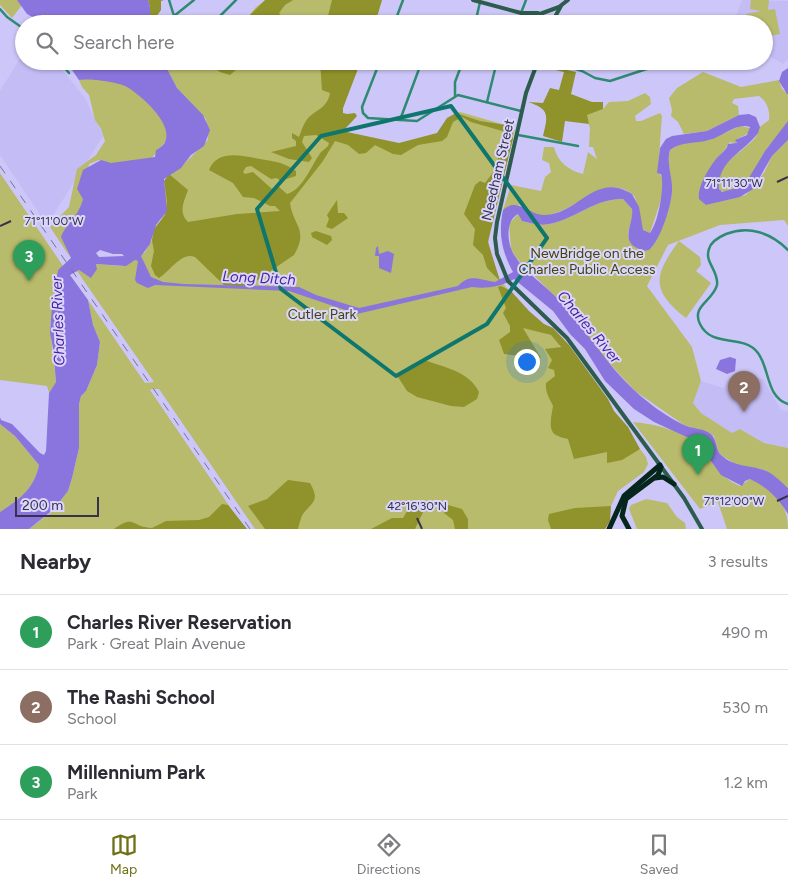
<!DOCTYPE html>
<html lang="en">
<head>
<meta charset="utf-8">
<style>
	body { margin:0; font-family:Figtree,sans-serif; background:#f2f2f3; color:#2b2b33 }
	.scale { position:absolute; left:15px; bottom:12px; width:84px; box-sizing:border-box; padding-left:5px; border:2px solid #36324b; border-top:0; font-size:14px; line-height:18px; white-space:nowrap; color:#36324b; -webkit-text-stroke:4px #dad6fc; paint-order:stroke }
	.you { position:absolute; left:526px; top:361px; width:18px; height:18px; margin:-12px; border:4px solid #fff; border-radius:50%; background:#1a73e8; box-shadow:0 0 0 8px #1a73e833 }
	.badge { display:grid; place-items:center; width:32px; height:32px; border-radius:50%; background:#6f7115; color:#fff; font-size:16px; font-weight:700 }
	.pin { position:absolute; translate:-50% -41px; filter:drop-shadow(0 1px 2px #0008) }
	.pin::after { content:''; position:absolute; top:26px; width:18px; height:15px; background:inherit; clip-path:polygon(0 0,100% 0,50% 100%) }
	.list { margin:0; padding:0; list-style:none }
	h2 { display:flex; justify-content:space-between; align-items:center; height:65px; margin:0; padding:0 20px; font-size:21px }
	h2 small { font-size:16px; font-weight:400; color:#7c7c81 }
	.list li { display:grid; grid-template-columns:32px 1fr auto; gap:15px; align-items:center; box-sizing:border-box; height:75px; padding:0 20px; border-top:1px solid #e1e1e2 }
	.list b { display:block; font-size:19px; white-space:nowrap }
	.list p { margin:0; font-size:16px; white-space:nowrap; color:#7c7c81 }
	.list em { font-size:16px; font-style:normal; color:#7c7c81 }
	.icon { flex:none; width:28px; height:28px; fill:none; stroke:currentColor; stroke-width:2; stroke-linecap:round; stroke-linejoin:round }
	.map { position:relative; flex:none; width:788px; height:529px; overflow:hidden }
	.search { position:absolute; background:#fff; box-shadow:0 1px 4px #0004; left:15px; right:15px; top:15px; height:55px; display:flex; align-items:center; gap:12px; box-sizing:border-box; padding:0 18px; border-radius:28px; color:#7c7c81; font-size:19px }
	.sheet { height:290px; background:#fff }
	nav { display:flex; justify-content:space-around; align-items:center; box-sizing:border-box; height:70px; border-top:1px solid #e1e1e2; background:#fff; font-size:14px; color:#7c7c81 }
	nav a { display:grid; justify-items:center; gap:2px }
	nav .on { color:#6f7115 }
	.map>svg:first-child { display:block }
	.built { fill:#c4bcf4 }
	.green { fill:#b8bb6b }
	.forest { fill:#90922b }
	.water { fill:#8a74dd; fill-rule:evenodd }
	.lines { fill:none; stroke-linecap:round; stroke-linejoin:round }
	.street { stroke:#2e8b71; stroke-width:2.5 }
	.secondary { stroke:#2c5c4d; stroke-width:4 }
	.highway { stroke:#04261d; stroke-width:5 }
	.rail { stroke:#777296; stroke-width:1; stroke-dasharray:9 9; stroke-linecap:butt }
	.marked { fill:none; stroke:#0f766e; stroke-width:4; stroke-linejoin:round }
	.ticks { fill:none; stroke:#36324b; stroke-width:2 }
	.labels { text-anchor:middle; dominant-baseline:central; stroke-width:4; stroke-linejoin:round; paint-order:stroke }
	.street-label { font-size:14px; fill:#36324b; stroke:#dad6fc }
	.park-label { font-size:14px; fill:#42430c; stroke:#dad6fc }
	.water-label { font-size:15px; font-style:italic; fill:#4a1f9c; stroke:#dad6fc }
	.ticks-label { font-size:12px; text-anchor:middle; fill:#36324b; stroke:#dad6fc; stroke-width:4; stroke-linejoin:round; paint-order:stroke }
</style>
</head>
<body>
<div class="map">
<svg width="788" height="529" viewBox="0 0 788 529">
	<rect width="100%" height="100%" fill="#cdc7f9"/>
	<g class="built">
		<polygon points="742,0 788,1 788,59 783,64 764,53 764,24 733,24"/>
		<polygon points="24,52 24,61 55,61 85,98 103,136 47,225 0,155 0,91"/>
		<polygon points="749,375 763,379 781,410 788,411 788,448 764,443 741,429 732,433 701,413 693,403 701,381 724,388 729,378"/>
	</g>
	<g class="green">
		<polygon points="0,0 19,0 22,5 12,18 0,5"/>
		<polygon points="266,0 382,0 373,24 242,24 256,7"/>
		<polygon points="751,0 769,0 768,10 775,9 780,34 764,37 764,24 747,24 746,14 761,11 750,9"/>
		<polygon points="163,61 360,61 333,136 397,146 435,137 456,113 460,112 502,124 515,130 488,234 489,249 500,280 546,334 551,335 560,345 559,348 637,450 640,449 646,457 648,464 644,472 618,491 611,506 589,529 255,529 159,389 152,389 150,390 245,529 29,529 53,511 68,491 72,478 79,448 79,404 81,396 86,391 97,365 100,342 93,325 88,300 145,383 154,382 77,271 79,270 92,277 97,268 96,264 121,266 133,261 145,252 152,240 154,229 162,219 167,176 184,164 208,140 206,119 177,88"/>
		<path d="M72,64L119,80L160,109L168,138L152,158L112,164L99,160L89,164C86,180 86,197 79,211C74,221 66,225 62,236L70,257L50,227L69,207L77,169L96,155L105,141L101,129L95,120L89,95L82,87Z"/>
		<path d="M703,72L741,87L779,80L782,89L788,94C788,102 788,115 788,122C784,131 774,139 768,147C756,163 746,199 720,191C711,166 742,153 755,138C757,135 758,130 760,127C762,125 767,122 769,120C770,110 767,102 759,96L734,99L732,103L738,106L739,115L707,131L684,134L678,122L671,116L672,110L669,98L677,88Z"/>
		<path d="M645,93L650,97L651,104L635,116L636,121H641L660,113L662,116L658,170L664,182L663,194L650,233L643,230L635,197C605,166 570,222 536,215C530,214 525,208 520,205L503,210L511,185L541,191L545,177L551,172L549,163L542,160L544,147H554C557,161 569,171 583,174L588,152L597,159L593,147H589L590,128L586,115L603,109L609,102L628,101Z"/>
		<path d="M740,126L750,128L749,133L737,139L736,144L730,142L703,180L706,205L746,195L764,173L772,156L788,140V226L784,220L720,225L668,245L647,286L692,347L701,381L693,403L701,413L732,433L740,429L764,443L788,448V488L765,470L737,465L724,457L719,453L714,436L708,432L684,425L635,391L601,354L560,301L517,259L511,249L509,224L518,214L522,221C531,223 540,226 549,224C576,219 595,198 623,199L632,209C634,228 618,236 640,250L651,248C660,238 673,202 672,189C671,177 667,161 670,150L680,144L710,140Z"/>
		<polygon points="0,173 63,266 58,270 50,327 56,382 49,393 47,386 0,380"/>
		<path d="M679,241L700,257L701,265L696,271L711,283L686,318C650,290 654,275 679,241Z"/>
		<path d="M633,422C655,424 686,431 701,448C715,464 718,476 740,486L750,479C774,489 788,503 788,529H727L718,502L700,509Z"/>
		<path d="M0,424L15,436L39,465C34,489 20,499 0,512Z"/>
		<polygon points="646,499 667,503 677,517 685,523 686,529 637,529 629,509 631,505"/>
	</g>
	<g class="forest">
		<polygon points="148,0 164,0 161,1 161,10 154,20 158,24 150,24 150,7"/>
		<polygon points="265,0 293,0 285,5 279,13 288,24 241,24"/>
		<polygon points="332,0 382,0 375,24 326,24"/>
		<polygon points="207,61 246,61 230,75 220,72"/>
		<path d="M320,61H361L343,108V113L347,114L355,113L357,116L345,129L347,132L399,143L437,133L447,118L456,113L480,121L506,125L513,130V139L488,242L500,281L487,268L483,255L473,245L475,229L464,214L475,185L480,181L485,183L494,171L506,132L471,122L462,117L453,122L447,137L442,141L418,145L401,155L393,154L375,145L366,153L359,154L348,145L335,141L323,161L290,203C293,226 309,229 294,255L247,287L224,285L195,257C182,251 170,271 159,278L155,275L151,266L154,251L152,240L154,229L165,215L167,202L164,181L169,174L188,190C184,201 178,213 188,222L237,214L280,211L275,206H270L254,198L243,197L233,183L209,170C217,150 239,155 255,158C273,162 280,160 296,171V176L280,181L277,178L271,179L251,166L246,167L243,172L245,174L253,172L272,189L278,186L287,194C303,189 310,168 319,155C322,149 328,149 329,143L316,135L304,136L302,142L312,158L309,162L289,159L271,152L296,146V141L292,138V133L299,137C301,132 303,125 306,121C313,110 327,110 330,93L322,90Z"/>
		<path d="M558,68L576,72L571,94L592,102H603V109L587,115L589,124L565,121L562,142L543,136C548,116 550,109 528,102L543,103L550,88L559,90L564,72L551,69Z"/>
		<polygon points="337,200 338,213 344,213 348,218 332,229 326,227 329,219 327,215"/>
		<polygon points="316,231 331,236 332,240 327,245 312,237 311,233"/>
		<path d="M501,286L511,291L529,311L544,324L553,328L569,345L608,399L614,411L628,427L640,449L622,460L607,463V452L574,459L568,439C564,438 559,437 556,435C547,430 552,414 553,406C550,399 545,393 546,383L555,376L554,370L548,368L552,360L545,349L561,347L551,335L523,328L541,358L504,354L499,340L510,332V326L503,313L506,308L498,287Z"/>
		<path d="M424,360C443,367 469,371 479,392L477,399L464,407L451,406L417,397L407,391L398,377L411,365Z"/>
		<path d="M288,480L310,483C320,501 313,501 303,514C301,517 299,525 298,529H265L248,506L267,499Z"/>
		<path d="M222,504L228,505L247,529H114C136,514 130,527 152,528L166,521L199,520L209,517Z"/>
		<polygon points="416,505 424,510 415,529 371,529 392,518 403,518 409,508"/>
		<polygon points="448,505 462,509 468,519 468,529 455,529 453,520 444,513"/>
		<polygon points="611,506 610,521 605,529 551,529 548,520 549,514 575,508"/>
	</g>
	<g class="water">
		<polygon points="17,0 148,0 150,7 150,24 45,24 27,14"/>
		<path d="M71,61H163L177,88L203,115L210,130L204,146L191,155L181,168L164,179L167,211L156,225L150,244L141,256L151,277L163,282L183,284L299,287L316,295L359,308L458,286C470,273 480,280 495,282L513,272C502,252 498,234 503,210C518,196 529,216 545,215C579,214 595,171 632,194L639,207L643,230L650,233C658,223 665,187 661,174L657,173L660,148L666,139L672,136L707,131L739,115L749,114L756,117L760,127L758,133C744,152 717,161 719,189L722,192L744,186L765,151L788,121V140L772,156L753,189L740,197L706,205L699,199C697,187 709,168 716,159C720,154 727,150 728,144L737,143L735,140L747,135L750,127C737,122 722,137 709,140C696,144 681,141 670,150C666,163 673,178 672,192C671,207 660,241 649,250C644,251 642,251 637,248C620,240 634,223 632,209L623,199C595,198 576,219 549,224C540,226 531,223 522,221L518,214C506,220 507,240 512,251C521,270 545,285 559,300C586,329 605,363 634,390C648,403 667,417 684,425C692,429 705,428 712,435C717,441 716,451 721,455C734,467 749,465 764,470C773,473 781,482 788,488V514C778,498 767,487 750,479L745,481L742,486L721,475L701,447L691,439L654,422L634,409L605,381L585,349L570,334L553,311L514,279C502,287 486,289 472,287L357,314L289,291L155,285L148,288L137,283L135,280L138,261L135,260L126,266L96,264L97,269L91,278L79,270L70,275L88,300L93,325L100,342L97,365L86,391L81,396L79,404V448L72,478L68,491L54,509L29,529H0V512C20,499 34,489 39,465L15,436L0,424V417L1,420L12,424L40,453L44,455L46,451L49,393L56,382L53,348L50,333L52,306L58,270L71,258L61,237C67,222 78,218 83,199L77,189L83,170L101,160L111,163L155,157L156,150C187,135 141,94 125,86C117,82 88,78 79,80L72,70ZM100,250L113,254H122L124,256L99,257L96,253Z"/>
		<polygon points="788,68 788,94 787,94 779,81 782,72"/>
		<polygon points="378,246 379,254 388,251 394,254 391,273 379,268 379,256 375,256 376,248"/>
		<polygon points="730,357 736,359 735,371 727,374 716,369 720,360"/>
	</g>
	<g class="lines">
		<g class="street">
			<polyline points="169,0 174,16 193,24"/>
			<polyline points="0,9 7,17 24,29"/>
			<polyline points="521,13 526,0"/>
			<polyline points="174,16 194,0"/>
			<polyline points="212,24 236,0"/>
			<polyline points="394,24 403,0"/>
			<polyline points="475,24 480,2"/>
			<polyline points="59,61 69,73"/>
			<polyline points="380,61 362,107 363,113 368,118 417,121 458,95 521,111"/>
			<polyline points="535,68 567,66 582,71 595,78 610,81 671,61"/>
			<polyline points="455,95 455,82 463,61"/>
			<polyline points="487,102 497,61"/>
			<polyline points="400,120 422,61"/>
			<polyline points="518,135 578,146"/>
			<path d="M788,250C771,233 749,225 726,234C719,237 711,241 709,249C704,262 719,271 717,285C713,301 691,306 700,324C712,349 743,333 758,353C770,369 766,397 788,404"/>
		</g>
		<g class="secondary">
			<polyline points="473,0 521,13 535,24"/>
			<polyline points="523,13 538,13"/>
			<polyline points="529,18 559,7 568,0"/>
			<polyline points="551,24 561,6"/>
			<polyline points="538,61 526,93 497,222 495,238 497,254 508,281 567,338 684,498 702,529"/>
		</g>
		<g class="highway">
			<polyline points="655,478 663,477 674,484"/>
			<polyline points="609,529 624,496 660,465"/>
			<polyline points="629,529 622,516 626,499 658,475 661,467"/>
		</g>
		<polyline class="rail" points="0,166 250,529"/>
	</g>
	<path class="marked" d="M451,106L547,238L487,324L396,376L281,289L257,209L321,136Z"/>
	<path class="ticks" d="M777,182L788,177M0,226L11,221M777,501L788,496M417,518L422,529"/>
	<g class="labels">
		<g class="street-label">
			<text transform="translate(498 170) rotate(-77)">Needham Street</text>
		</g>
		<g class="park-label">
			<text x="587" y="253">NewBridge on the<tspan x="587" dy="16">Charles Public Access</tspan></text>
			<text x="322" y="314">Cutler Park</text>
		</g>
		<g class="water-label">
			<text transform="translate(259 278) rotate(3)">Long Ditch</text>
			<text transform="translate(58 321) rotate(-92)">Charles River</text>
			<text transform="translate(589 327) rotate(50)">Charles River</text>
		</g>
	</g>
	<g class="ticks-label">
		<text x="734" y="187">71°11'30"W</text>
		<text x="54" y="225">71°11'00"W</text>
		<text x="734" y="505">71°12'00"W</text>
		<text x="417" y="510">42°16'30"N</text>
	</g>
</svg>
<div class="scale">200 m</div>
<div class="you"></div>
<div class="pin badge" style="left:698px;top:475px;background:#2e9e5b">1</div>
<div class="pin badge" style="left:744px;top:412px;background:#8d6e63">2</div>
<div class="pin badge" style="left:29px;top:281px;background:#2e9e5b">3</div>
<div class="search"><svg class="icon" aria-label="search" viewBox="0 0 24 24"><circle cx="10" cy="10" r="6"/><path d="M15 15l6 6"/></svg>Search here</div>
</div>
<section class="sheet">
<h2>Nearby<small>3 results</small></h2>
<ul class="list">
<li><span class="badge" style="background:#2e9e5b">1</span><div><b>Charles River Reservation</b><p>Park · Great Plain Avenue</p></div><em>490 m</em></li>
<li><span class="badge" style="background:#8d6e63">2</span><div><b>The Rashi School</b><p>School</p></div><em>530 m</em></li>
<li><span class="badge" style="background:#2e9e5b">3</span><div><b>Millennium Park</b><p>Park</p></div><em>1.2 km</em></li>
</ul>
</section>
<nav>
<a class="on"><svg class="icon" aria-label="map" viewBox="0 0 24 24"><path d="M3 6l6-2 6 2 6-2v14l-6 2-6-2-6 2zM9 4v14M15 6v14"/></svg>Map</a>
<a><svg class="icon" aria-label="directions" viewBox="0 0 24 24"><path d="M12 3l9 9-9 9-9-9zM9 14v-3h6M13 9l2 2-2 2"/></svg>Directions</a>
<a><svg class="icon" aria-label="saved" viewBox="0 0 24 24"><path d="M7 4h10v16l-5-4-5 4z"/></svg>Saved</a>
</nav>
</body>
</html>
